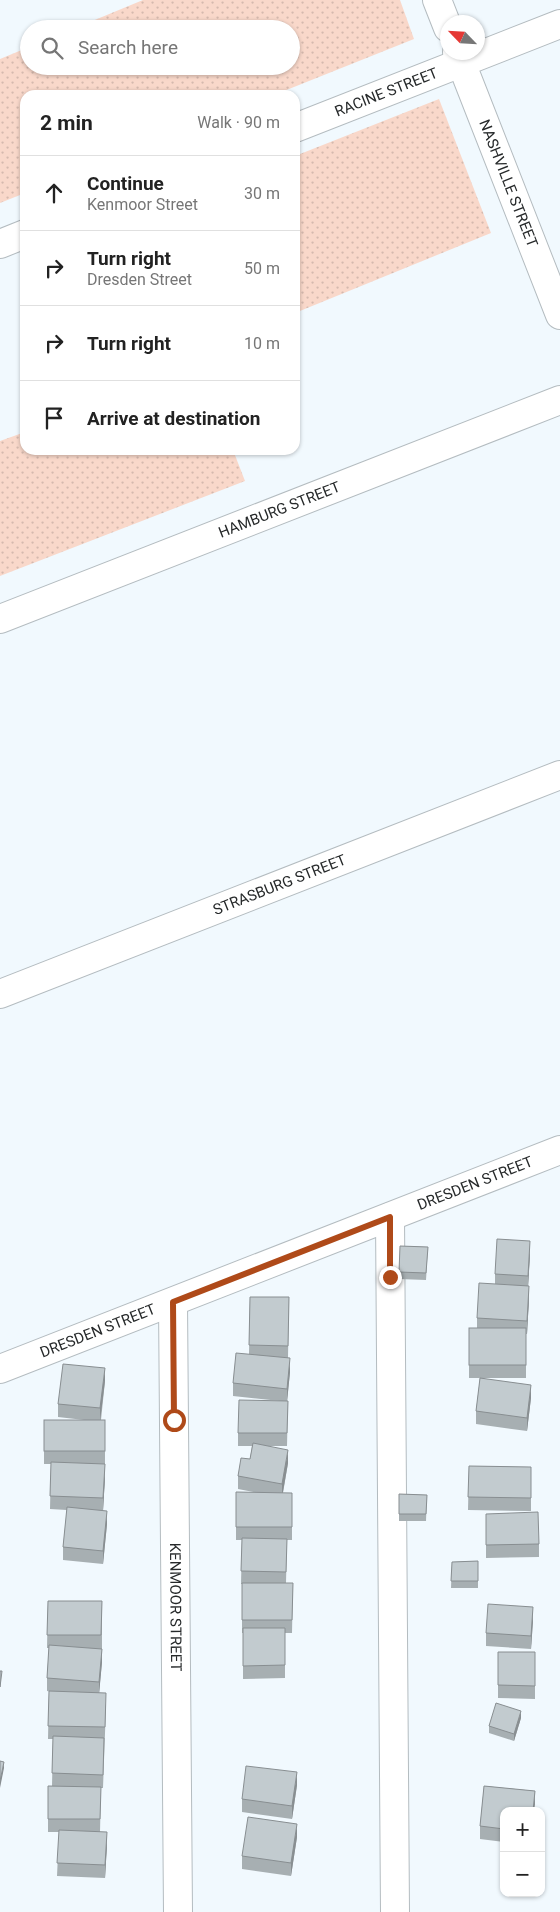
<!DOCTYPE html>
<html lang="en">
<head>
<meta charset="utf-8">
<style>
	body { margin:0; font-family:Roboto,sans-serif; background:#f6f6f6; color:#222 }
	.controls { position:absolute; right:15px; bottom:15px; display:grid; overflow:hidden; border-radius:10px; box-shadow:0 1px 4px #0004 }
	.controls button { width:45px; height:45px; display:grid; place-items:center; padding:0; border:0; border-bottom:1px solid #e0e0e0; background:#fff; color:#222; font:25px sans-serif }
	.compass { position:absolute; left:440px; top:15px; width:45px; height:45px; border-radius:50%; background:#fff; box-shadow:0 1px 4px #0004; rotate:295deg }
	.stop { position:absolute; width:15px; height:15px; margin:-11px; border:4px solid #af4a19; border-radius:50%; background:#fff }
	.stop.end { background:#af4a19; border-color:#fff; box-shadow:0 1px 5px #0008 }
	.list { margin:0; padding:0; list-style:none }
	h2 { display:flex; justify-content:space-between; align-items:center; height:65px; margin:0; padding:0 20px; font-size:21px }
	h2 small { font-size:16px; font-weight:400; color:#767676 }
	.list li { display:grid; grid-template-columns:32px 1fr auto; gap:15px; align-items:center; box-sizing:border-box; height:75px; padding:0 20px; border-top:1px solid #e0e0e0 }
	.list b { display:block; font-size:19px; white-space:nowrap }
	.list p { margin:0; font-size:16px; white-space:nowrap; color:#767676 }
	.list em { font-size:16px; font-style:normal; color:#767676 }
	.icon { flex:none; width:28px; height:28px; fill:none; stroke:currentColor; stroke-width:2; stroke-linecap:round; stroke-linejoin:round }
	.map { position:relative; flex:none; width:560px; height:1912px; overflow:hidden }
	.search { position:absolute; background:#fff; box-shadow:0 1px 4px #0004; left:20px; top:20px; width:280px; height:55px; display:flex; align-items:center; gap:12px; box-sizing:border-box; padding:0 18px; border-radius:28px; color:#767676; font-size:19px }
	.panel { position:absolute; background:#fff; box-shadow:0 1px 4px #0004; left:20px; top:90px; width:280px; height:365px; border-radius:15px }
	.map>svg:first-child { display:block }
	.green { fill:url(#green-dots) }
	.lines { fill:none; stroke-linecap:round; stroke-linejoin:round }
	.minor-casing { stroke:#b4bcc0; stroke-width:30 }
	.minor { stroke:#fff; stroke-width:28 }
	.wall { fill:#a7afb2 }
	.shaded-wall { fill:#888e91 }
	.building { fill:#c2cbcf; stroke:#888e91 }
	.route { stroke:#af4a19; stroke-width:6 }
	.labels { text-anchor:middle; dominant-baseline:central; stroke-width:4; stroke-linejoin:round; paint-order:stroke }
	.street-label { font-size:15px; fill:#26292a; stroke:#fff }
</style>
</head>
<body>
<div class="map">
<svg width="560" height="1912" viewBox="0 0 560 1912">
	<defs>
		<pattern id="green-dots" width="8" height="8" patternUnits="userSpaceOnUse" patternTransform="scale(1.25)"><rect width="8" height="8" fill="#f9d8ca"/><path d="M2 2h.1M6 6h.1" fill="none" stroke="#d5b9ae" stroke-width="1.8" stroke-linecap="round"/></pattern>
	</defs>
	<rect width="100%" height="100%" fill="#f1f9fe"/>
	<g class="green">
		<polygon points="143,0 400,0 414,39 274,95 25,95 25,193 0,203 0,59 29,47 29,66 291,66 291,29 73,29"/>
		<polygon points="439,99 491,233 295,313 295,156"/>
		<polygon points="25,432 25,450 233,450 245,481 0,576 0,441"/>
	</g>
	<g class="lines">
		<defs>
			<g id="minor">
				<polyline points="437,0 448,28"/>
				<path id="s1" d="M457,52L560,315"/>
				<path id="s2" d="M295,128L560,24"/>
				<polyline points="0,244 25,234"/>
				<path id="s3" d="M0,619L560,400"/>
				<path id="s4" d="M0,994L560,775"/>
				<polyline points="390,1217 395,1912"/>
				<path id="s5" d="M173,1302L178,1912"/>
				<path id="s6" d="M0,1369L560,1150"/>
			</g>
		</defs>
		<use href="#minor" class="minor-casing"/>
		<use href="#minor" class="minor"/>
	</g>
	<g class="wall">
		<polygon points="400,1246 428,1247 426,1280 399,1279"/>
		<polygon points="530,1254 528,1286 529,1299 527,1334 526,1334 526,1378 483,1378 531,1398 527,1431 476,1424 476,1411 480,1378 469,1378 469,1328 477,1328 477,1318 495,1284 495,1274"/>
		<polygon points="250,1297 289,1297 288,1358 290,1372 287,1401 288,1401 287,1446 269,1446 288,1463 283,1493 292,1493 292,1540 287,1540 286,1583 293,1583 292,1633 285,1633 285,1678 243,1679 243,1633 242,1633 242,1584 241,1584 242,1540 236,1540 236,1492 258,1493 238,1489 238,1476 250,1459 252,1446 238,1446 238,1433 280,1401 233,1396 233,1383 249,1354"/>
		<polygon points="105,1381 101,1420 105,1420 105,1464 98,1464 105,1478 103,1510 107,1524 103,1564 63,1560 63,1547 67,1510 50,1509 51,1464 44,1464 44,1420 84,1420 58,1417 58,1404"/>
		<polygon points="469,1466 531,1467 531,1511 468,1510"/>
		<polygon points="399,1494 427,1495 426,1521 399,1521"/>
		<polygon points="486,1514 539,1544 539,1557 486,1558"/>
		<polygon points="478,1561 478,1588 451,1588 452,1562"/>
		<polygon points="48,1601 102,1601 102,1662 99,1693 106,1706 103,1788 101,1788 100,1832 107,1845 105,1878 57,1876 59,1832 48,1832 48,1786 52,1786 53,1739 48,1739 49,1691 53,1692 47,1691 47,1678 49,1648 47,1648"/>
		<polygon points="533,1620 531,1649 486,1646 486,1633"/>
		<polygon points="498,1652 535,1652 535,1699 498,1698"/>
		<polygon points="521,1718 514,1741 489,1733 489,1726"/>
		<polygon points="297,1785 292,1819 242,1812 242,1799"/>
		<polygon points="484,1786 535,1791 534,1811 504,1811 504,1842 480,1839 480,1826"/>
		<polygon points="297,1837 291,1876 242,1869 242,1856"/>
	</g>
	<g class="shaded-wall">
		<polygon points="530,1241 530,1254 528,1289 528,1276"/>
		<polygon points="529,1286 529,1299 527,1334 527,1321"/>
		<polygon points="290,1358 290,1372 287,1402 287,1389"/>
		<polygon points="105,1368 105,1381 100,1421 100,1408"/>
		<polygon points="531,1385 531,1398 527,1431 527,1418"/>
		<polygon points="288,1450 288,1463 282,1497 282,1484"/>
		<polygon points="105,1464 105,1478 103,1511 103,1498"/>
		<polygon points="107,1511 107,1524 103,1564 103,1551"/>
		<polygon points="533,1607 533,1620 531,1649 531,1636"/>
		<polygon points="102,1649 102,1662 99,1695 99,1682"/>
		<polygon points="521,1711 521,1718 514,1741 514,1734"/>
		<polygon points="4,1762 4,1768 0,1788 0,1781"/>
		<polygon points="297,1772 297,1785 292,1819 292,1806"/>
		<polygon points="535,1791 535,1804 534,1811 533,1811"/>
		<polygon points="297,1824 297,1837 291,1876 291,1863"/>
		<polygon points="107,1832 107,1845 105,1878 105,1865"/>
	</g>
	<g class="building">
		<polygon points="497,1239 530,1241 528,1276 495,1274"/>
		<polygon points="400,1246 428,1247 426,1273 399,1272"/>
		<polygon points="479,1283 529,1286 527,1321 477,1318"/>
		<polygon points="250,1297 289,1297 288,1346 249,1345"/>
		<rect x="469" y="1328" width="57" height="37"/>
		<polygon points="236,1353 290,1358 287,1389 233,1383"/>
		<polygon points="63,1364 105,1368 100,1408 58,1404"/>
		<polygon points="480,1378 531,1385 527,1418 476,1411"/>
		<polygon points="239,1400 288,1401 287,1433 238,1433"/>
		<rect x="44" y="1420" width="61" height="31"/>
		<polygon points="253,1443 288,1450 282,1484 238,1476 241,1458 250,1459"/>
		<polygon points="51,1462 105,1464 103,1498 50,1496"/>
		<polygon points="469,1466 531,1467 531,1498 468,1497"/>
		<polygon points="236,1492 292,1493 292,1527 236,1527"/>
		<polygon points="399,1494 427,1495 426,1514 399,1514"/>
		<polygon points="67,1507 107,1511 103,1551 63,1547"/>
		<polygon points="538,1512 539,1544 486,1545 486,1514"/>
		<polygon points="242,1538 287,1539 286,1572 241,1571"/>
		<polygon points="478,1561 478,1581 451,1581 452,1562"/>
		<polygon points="242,1583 293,1583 292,1620 242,1620"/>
		<polygon points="48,1601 102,1601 101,1635 47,1635"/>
		<polygon points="488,1604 533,1607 531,1636 486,1633"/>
		<polygon points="243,1628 285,1628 285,1665 243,1666"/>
		<polygon points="49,1645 102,1649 99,1682 47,1678"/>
		<polygon points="498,1652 535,1652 535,1686 498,1685"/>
		<polygon points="0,1671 2,1671 0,1687"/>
		<polygon points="49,1691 106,1693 105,1727 48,1726"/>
		<polygon points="496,1703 521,1711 514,1734 489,1726"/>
		<polygon points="53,1736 104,1738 103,1775 52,1773"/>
		<polygon points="0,1761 4,1762 0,1781"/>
		<polygon points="246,1766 297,1772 292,1806 242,1799"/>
		<polygon points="48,1786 101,1787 100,1819 48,1819"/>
		<polygon points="484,1786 535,1791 533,1811 504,1811 504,1829 480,1826"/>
		<polygon points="248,1817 297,1824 291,1863 242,1856"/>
		<polygon points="59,1830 107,1832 105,1865 57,1863"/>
	</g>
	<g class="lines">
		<polyline class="route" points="174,1420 173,1302 390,1217 390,1277"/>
	</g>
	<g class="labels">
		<g class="street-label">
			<text stroke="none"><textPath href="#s2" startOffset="98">RACINE STREET</textPath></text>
			<text stroke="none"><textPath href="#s1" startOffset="141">NASHVILLE STREET</textPath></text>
			<text stroke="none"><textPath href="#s3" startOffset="300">HAMBURG STREET</textPath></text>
			<text stroke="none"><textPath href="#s4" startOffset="300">STRASBURG STREET</textPath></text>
			<text stroke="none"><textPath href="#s6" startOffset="510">DRESDEN STREET</textPath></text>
			<text stroke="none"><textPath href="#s6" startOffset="105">DRESDEN STREET</textPath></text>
			<text stroke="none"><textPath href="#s5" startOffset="305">KENMOOR STREET</textPath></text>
		</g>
	</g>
</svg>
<div class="controls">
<button>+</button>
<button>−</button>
</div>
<svg class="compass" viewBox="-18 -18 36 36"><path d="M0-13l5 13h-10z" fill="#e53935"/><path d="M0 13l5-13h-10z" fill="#767676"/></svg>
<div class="stop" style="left:174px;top:1420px"></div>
<div class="stop end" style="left:390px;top:1277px"></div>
<div class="search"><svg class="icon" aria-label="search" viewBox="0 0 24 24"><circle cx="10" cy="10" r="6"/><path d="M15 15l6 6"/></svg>Search here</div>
<section class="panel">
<h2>2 min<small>Walk · 90 m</small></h2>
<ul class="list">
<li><svg class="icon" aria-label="ahead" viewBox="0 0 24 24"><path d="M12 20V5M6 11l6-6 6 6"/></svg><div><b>Continue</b><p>Kenmoor Street</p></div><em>30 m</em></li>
<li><svg class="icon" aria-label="right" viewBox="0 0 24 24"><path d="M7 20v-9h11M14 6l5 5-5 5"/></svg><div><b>Turn right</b><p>Dresden Street</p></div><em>50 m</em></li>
<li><svg class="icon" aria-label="right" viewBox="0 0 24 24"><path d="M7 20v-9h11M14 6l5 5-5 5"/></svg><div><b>Turn right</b></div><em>10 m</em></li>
<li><svg class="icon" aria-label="arrive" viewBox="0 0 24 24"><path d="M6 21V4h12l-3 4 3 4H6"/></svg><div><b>Arrive at destination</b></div></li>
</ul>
</section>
</div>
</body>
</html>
